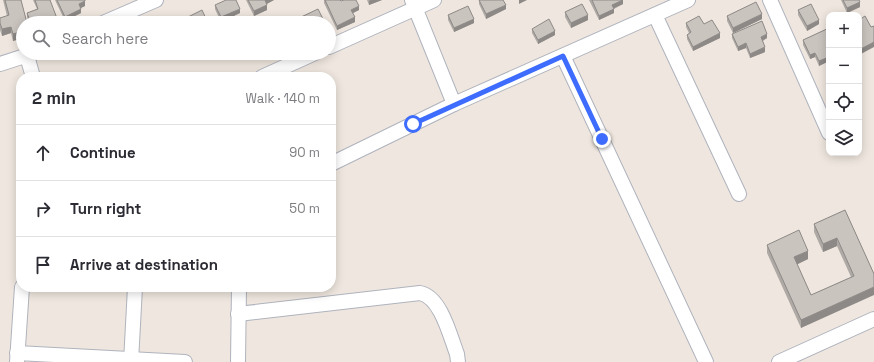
<!DOCTYPE html>
<html lang="en">
<head>
<meta charset="utf-8">
<style>
	body { margin:0; font-family:"Space Grotesk",sans-serif; background:#f7f7f7; color:#2b2b33 }
	.controls { position:absolute; right:12px; top:12px; display:grid; overflow:hidden; border-radius:8px; box-shadow:0 2px 10px #0003 }
	.controls button { width:36px; height:36px; display:grid; place-items:center; padding:0; border:0; border-bottom:1px solid #e1e1e2; background:#fff; color:#2b2b33; font:20px sans-serif }
	.stop { position:absolute; width:12px; height:12px; margin:-9px; border:3px solid #3d6cfe; border-radius:50%; background:#fff }
	.stop.end { background:#3d6cfe; border-color:#fff; box-shadow:0 1px 4px #0008 }
	.list { margin:0; padding:0; list-style:none }
	h2 { display:flex; justify-content:space-between; align-items:center; height:52px; margin:0; padding:0 16px; font-size:17px }
	h2 small { font-size:13px; font-weight:400; color:#7c7c81 }
	.list li { display:grid; grid-template-columns:26px 1fr auto; gap:12px; align-items:center; box-sizing:border-box; height:56px; padding:0 16px; border-top:1px solid #e1e1e2 }
	.list b { display:block; font-size:15px; white-space:nowrap }
	.list em { font-size:13px; font-style:normal; color:#7c7c81 }
	.icon { flex:none; width:22px; height:22px; fill:none; stroke:currentColor; stroke-width:2; stroke-linecap:round; stroke-linejoin:round }
	.map { position:relative; flex:none; width:874px; height:362px; overflow:hidden }
	.search { position:absolute; background:#fff; box-shadow:0 2px 10px #0003; left:16px; top:16px; width:320px; height:44px; display:flex; align-items:center; gap:10px; box-sizing:border-box; padding:0 14px; border-radius:22px; color:#7c7c81; font-size:15px }
	.panel { position:absolute; background:#fff; box-shadow:0 2px 10px #0003; left:16px; top:72px; width:320px; height:220px; border-radius:16px }
	.map>svg:first-child { display:block }
	.lines { fill:none; stroke-linecap:round; stroke-linejoin:round }
	.minor-casing { stroke:#afb3bd; stroke-width:16 }
	.minor { stroke:#fff; stroke-width:14 }
	.wall { fill:#aea9a4 }
	.shaded-wall { fill:#8d8986 }
	.building { fill:#cac4bf; stroke:#8d8986 }
	.route { stroke:#3d6cfe; stroke-width:5 }
</style>
</head>
<body>
<div class="map">
<svg width="874" height="362" viewBox="0 0 874 362">
	<rect width="100%" height="100%" fill="#efe7df"/>
	<g class="lines">
		<defs>
			<g id="minor">
				<polyline points="412,0 454,104 688,0"/>
				<polyline points="770,0 829,133"/>
				<polyline points="655,15 739,194"/>
				<polyline points="103,23 156,0"/>
				<polyline points="329,47 434,0"/>
				<polyline points="27,56 33,77"/>
				<polyline points="563,56 706,362"/>
				<polyline points="0,64 34,53"/>
				<polyline points="262,77 315,53"/>
				<polyline points="331,164 454,104"/>
				<path d="M238,314L420,293C441,297 450,336 457,354L458,362"/>
				<polyline points="17,353 185,362"/>
				<polyline points="17,362 22,287"/>
				<polyline points="131,362 135,287"/>
				<polyline points="238,362 239,287"/>
				<polyline points="779,362 874,319"/>
			</g>
		</defs>
		<use href="#minor" class="minor-casing"/>
		<use href="#minor" class="minor"/>
	</g>
	<g class="wall">
		<polygon points="3,0 21,0 23,23 23,38 13,41 11,33 2,36 0,30 0,18 7,16"/>
		<polygon points="33,0 50,0 58,23 29,23 27,17 27,13 37,9"/>
		<polygon points="55,0 85,0 85,6 80,8 81,13 65,21"/>
		<polygon points="246,0 274,0 266,4 267,10 254,16"/>
		<polygon points="324,0 340,0 341,1 359,10 353,13 355,22 337,30 324,3"/>
		<polygon points="367,0 382,0 369,5"/>
		<polygon points="479,0 506,9 486,19 479,4"/>
		<polygon points="589,0 623,0 623,4 614,9 614,13 599,20"/>
		<polygon points="841,0 859,0 860,7 847,13"/>
		<polygon points="215,5 240,13 221,22 215,9"/>
		<polygon points="798,10 819,24 807,31 798,15"/>
		<polygon points="565,12 588,20 571,28 565,17"/>
		<polygon points="448,15 474,23 454,32 448,20"/>
		<polygon points="727,16 762,19 733,33 727,21"/>
		<polygon points="686,23 704,24 720,38 693,51 687,39 687,35 689,33 686,27"/>
		<polygon points="829,28 829,61 819,66 815,57 810,59 803,45 803,40"/>
		<polygon points="532,29 555,35 538,44 532,33"/>
		<polygon points="732,34 767,38 763,41 765,52 750,58 746,48 738,51 732,38"/>
		<polygon points="155,53 167,53 167,55 158,59"/>
		<polygon points="845,210 874,274 801,328 767,253 767,245 808,259 797,264 811,295 851,277 837,246 823,252 814,232 814,224"/>
	</g>
	<g class="shaded-wall">
		<polygon points="265,0 274,0 265,5"/>
		<polygon points="371,0 382,0 369,5 369,1"/>
		<polygon points="519,0 527,0 519,4"/>
		<polygon points="623,0 623,4 612,9 612,5"/>
		<polygon points="85,1 85,6 79,9 79,4"/>
		<polygon points="860,2 860,7 847,13 847,8"/>
		<polygon points="267,5 267,10 254,16 254,11"/>
		<polygon points="506,5 506,9 486,19 486,14"/>
		<polygon points="359,6 359,10 351,14 351,10"/>
		<polygon points="81,9 81,13 65,21 65,17"/>
		<polygon points="240,9 240,13 221,22 221,17"/>
		<polygon points="614,9 614,13 599,20 599,16"/>
		<polygon points="762,14 762,19 733,33 733,28"/>
		<polygon points="588,15 588,20 571,28 571,23"/>
		<polygon points="355,17 355,22 337,30 337,26"/>
		<polygon points="474,19 474,23 454,32 454,28"/>
		<polygon points="42,20 42,23 35,23"/>
		<polygon points="819,20 819,24 807,31 807,26"/>
		<polygon points="11,27 11,33 2,36 2,29"/>
		<polygon points="23,31 23,38 13,41 13,34"/>
		<polygon points="555,31 555,35 538,44 538,40"/>
		<polygon points="720,33 720,38 693,51 693,47"/>
		<polygon points="767,34 767,38 761,41 761,37"/>
		<polygon points="874,42 874,47 859,55 859,50"/>
		<polygon points="746,43 746,48 738,51 738,47"/>
		<polygon points="765,47 765,52 750,58 750,54"/>
		<polygon points="161,53 167,53 167,55 158,59 158,55"/>
		<polygon points="815,53 815,57 810,59 810,55"/>
		<polygon points="829,57 829,61 819,66 819,61"/>
		<polygon points="837,238 837,246 823,252 823,244"/>
		<polygon points="808,251 808,259 794,266 794,257"/>
		<polygon points="874,287 874,295 801,328 801,320"/>
	</g>
	<g class="building">
		<polygon points="5,0 21,0 27,23 23,23 23,31 13,34 11,27 2,29 0,23 0,18 9,15"/>
		<polygon points="35,0 50,0 58,21 52,23 43,23 42,20 35,23 31,23 27,13 38,9"/>
		<polygon points="57,0 85,0 85,1 79,4 81,9 65,17"/>
		<polygon points="226,0 236,0 240,9 221,17 215,5"/>
		<polygon points="248,0 265,0 267,5 254,11"/>
		<polygon points="325,0 340,0 341,1 344,0 356,0 359,6 351,10 355,17 337,26"/>
		<polygon points="479,0 503,0 506,5 486,14"/>
		<polygon points="592,0 623,0 612,5 614,9 599,16"/>
		<polygon points="843,0 859,0 860,2 847,8"/>
		<polygon points="756,2 762,14 733,28 727,16"/>
		<polygon points="582,4 588,15 571,23 565,12"/>
		<polygon points="811,4 819,20 807,26 798,10"/>
		<polygon points="468,6 474,19 454,28 448,15"/>
		<polygon points="318,9 325,23 302,23 299,18"/>
		<polygon points="202,10 208,23 185,23 184,19"/>
		<polygon points="699,16 704,24 712,20 720,33 693,47 687,35 691,32 686,23"/>
		<polygon points="865,16 871,27 874,26 874,42 859,50 859,20"/>
		<polygon points="549,19 555,31 538,40 532,29"/>
		<polygon points="288,21 289,23 282,23"/>
		<polygon points="762,21 767,34 761,37 765,47 750,54 746,43 738,47 732,34"/>
		<polygon points="829,28 829,57 819,61 815,53 810,55 803,40"/>
		<polygon points="845,210 874,274 874,287 801,320 767,245 799,230 808,251 794,257 811,295 854,276 837,238 823,244 814,224"/>
	</g>
	<g class="lines">
		<polyline class="route" points="413,124 563,56 602,139"/>
	</g>
</svg>
<div class="controls">
<button>+</button>
<button>−</button>
<button><svg class="icon" aria-label="locate" viewBox="0 0 24 24"><circle cx="12" cy="12" r="6"/><path d="M12 2v4M12 18v4M2 12h4M18 12h4"/></svg></button>
<button><svg class="icon" aria-label="layers" viewBox="0 0 24 24"><path d="M12 4l9 5-9 5-9-5zM3 14l9 5 9-5"/></svg></button>
</div>
<div class="stop" style="left:413px;top:124px"></div>
<div class="stop end" style="left:602px;top:139px"></div>
<div class="search"><svg class="icon" aria-label="search" viewBox="0 0 24 24"><circle cx="10" cy="10" r="6"/><path d="M15 15l6 6"/></svg>Search here</div>
<section class="panel">
<h2>2 min<small>Walk · 140 m</small></h2>
<ul class="list">
<li><svg class="icon" aria-label="ahead" viewBox="0 0 24 24"><path d="M12 20V5M6 11l6-6 6 6"/></svg><div><b>Continue</b></div><em>90 m</em></li>
<li><svg class="icon" aria-label="right" viewBox="0 0 24 24"><path d="M7 20v-9h11M14 6l5 5-5 5"/></svg><div><b>Turn right</b></div><em>50 m</em></li>
<li><svg class="icon" aria-label="arrive" viewBox="0 0 24 24"><path d="M6 21V4h12l-3 4 3 4H6"/></svg><div><b>Arrive at destination</b></div></li>
</ul>
</section>
</div>
</body>
</html>
